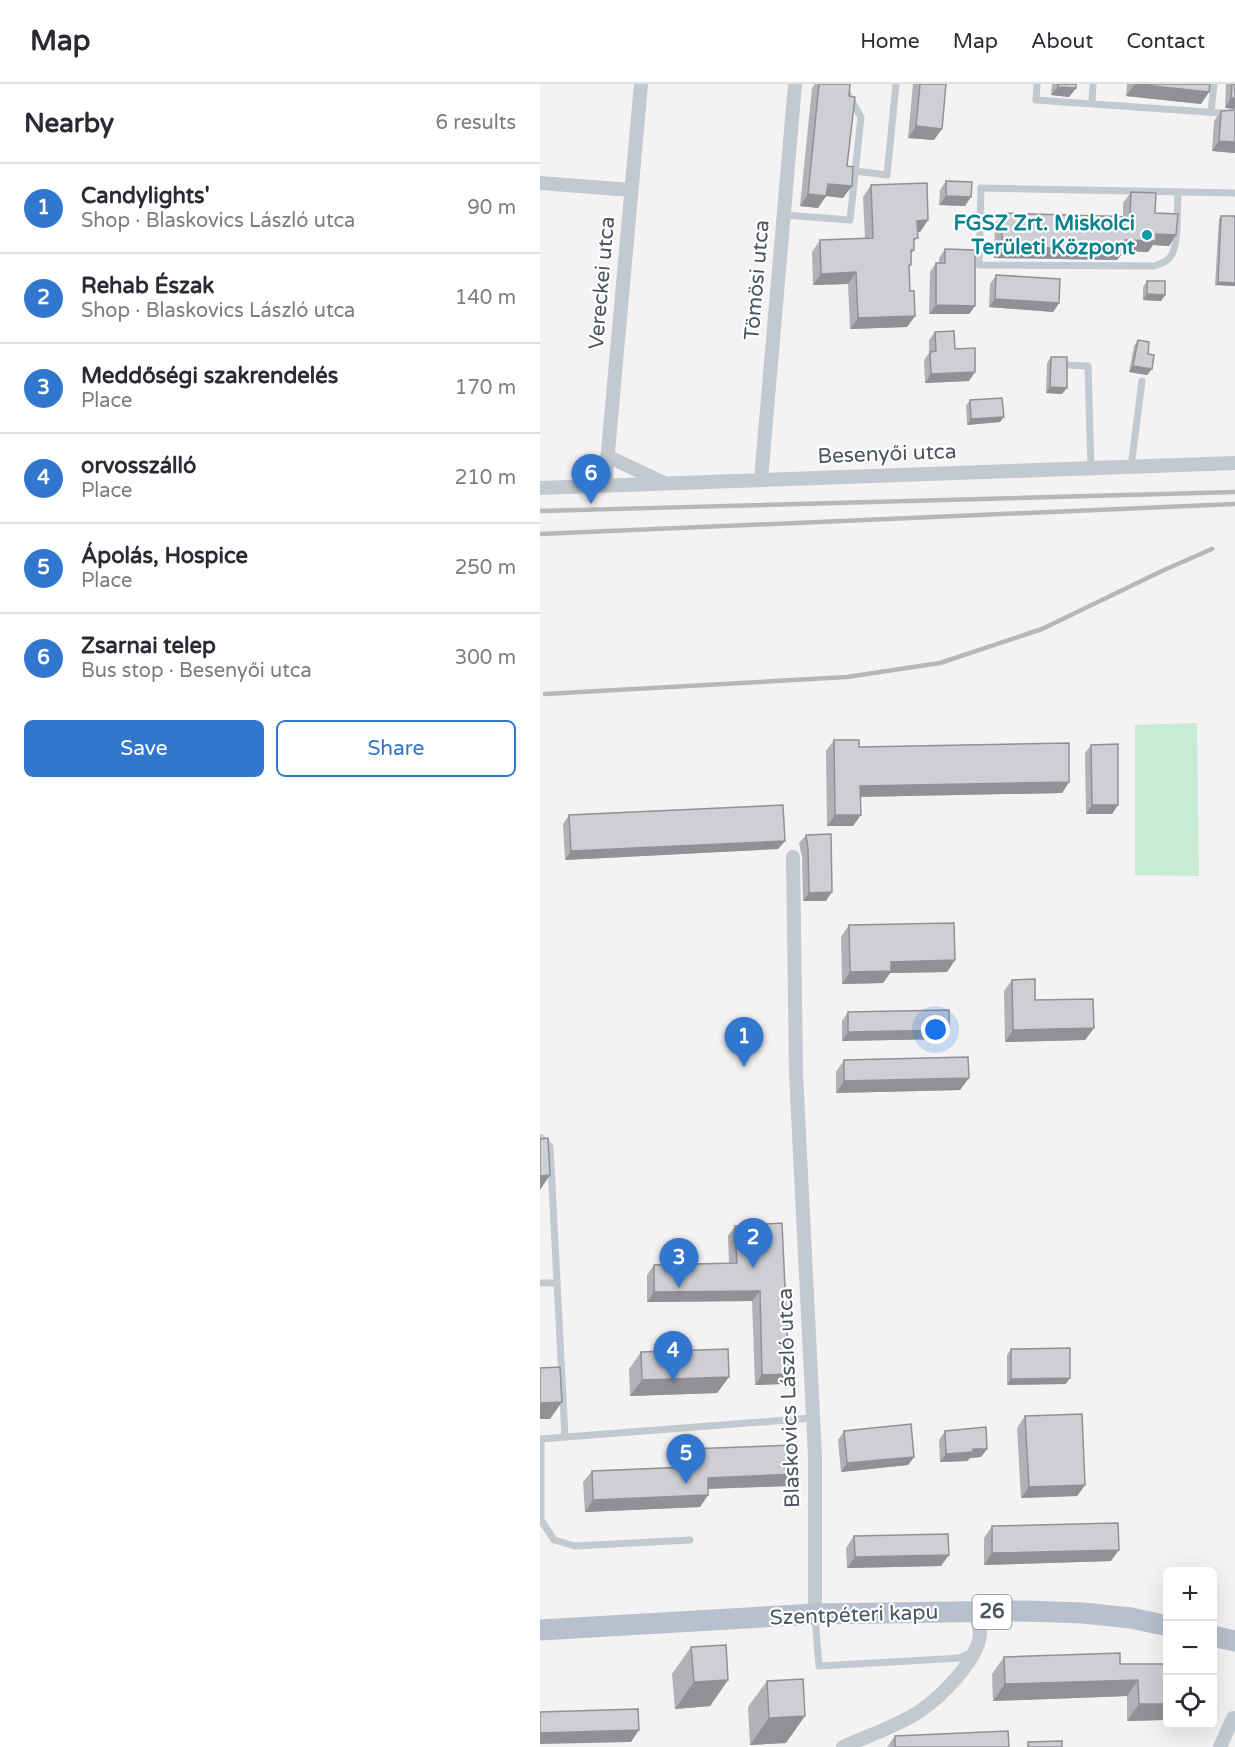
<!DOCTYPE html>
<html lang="en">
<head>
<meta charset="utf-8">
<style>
	body { margin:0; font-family:"Varela Round",sans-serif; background:#f2f2f3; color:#2b2b33 }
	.controls { position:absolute; right:18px; bottom:18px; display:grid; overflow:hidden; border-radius:9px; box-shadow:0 6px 24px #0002 }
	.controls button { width:54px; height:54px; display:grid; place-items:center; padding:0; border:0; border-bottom:2px solid #e1e1e2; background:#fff; color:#2b2b33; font:30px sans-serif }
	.you { position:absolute; left:396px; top:946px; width:21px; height:21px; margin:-15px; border:4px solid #fff; border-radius:50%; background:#1a73e8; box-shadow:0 0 0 9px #1a73e833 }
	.badge { display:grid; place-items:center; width:39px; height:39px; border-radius:50%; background:#3277cf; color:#fff; font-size:20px; font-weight:700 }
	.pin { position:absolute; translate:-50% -50px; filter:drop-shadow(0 2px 3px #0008) }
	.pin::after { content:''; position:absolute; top:32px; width:21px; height:18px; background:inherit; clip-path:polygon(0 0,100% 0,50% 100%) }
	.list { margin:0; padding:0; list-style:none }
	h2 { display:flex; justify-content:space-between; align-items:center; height:78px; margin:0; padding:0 24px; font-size:26px }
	h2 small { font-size:20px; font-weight:400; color:#7c7c81 }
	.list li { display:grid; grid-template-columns:39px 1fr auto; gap:18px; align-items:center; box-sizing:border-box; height:90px; padding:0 24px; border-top:2px solid #e1e1e2 }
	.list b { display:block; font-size:22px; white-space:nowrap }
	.list p { margin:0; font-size:20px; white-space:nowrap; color:#7c7c81 }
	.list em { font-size:20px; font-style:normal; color:#7c7c81 }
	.actions { display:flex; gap:12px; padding:18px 24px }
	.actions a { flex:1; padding:14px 0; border:2px solid #3277cf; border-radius:9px; text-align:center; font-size:21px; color:#3277cf }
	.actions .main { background:#3277cf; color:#fff }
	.icon { flex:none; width:33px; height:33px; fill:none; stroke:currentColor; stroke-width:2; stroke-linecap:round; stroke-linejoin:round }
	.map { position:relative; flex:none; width:695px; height:1663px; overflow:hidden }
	header { display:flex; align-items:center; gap:36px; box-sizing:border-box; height:84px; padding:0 30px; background:#fff; border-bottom:2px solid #e1e1e2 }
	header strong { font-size:28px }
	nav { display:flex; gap:33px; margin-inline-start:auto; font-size:21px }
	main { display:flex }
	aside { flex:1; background:#fff }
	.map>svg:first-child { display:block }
	.green { fill:#c7ebd5 }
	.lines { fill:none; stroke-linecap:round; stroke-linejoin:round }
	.lane { stroke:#c2c9cf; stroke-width:7 }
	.street { stroke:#c2c9cf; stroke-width:14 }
	.primary { stroke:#b6c1cd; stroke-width:21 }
	.rail { stroke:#b5b7bb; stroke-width:4.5 }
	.wall { fill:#b0b2b5 }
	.shaded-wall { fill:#909194 }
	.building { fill:#cdcfd3; stroke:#909194; stroke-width:1.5 }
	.culture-dot { fill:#0f9aa8; stroke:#fff; stroke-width:2 }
	.labels { text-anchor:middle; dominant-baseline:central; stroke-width:4.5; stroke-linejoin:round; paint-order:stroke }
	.shield { fill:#fff; stroke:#82888e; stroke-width:1.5 }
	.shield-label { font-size:20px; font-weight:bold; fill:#4c555d }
	.culture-label { font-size:21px; font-weight:bold; fill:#0d838f; stroke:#fff; text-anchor:end }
	.street-label { font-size:21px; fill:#4c555d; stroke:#fff }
</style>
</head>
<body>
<header>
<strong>Map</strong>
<nav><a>Home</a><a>Map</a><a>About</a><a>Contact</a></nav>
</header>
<main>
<aside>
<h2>Nearby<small>6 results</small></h2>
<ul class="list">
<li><span class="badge">1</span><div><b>Candylights'</b><p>Shop · Blaskovics László utca</p></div><em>90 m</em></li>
<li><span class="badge">2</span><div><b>Rehab Észak</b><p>Shop · Blaskovics László utca</p></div><em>140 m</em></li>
<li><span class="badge">3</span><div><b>Meddőségi szakrendelés</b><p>Place</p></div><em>170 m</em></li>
<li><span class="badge">4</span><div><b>orvosszálló</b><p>Place</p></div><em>210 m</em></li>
<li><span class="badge">5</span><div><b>Ápolás, Hospice</b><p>Place</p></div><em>250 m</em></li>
<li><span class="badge">6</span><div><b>Zsarnai telep</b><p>Bus stop · Besenyői utca</p></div><em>300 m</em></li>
</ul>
<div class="actions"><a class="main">Save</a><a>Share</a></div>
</aside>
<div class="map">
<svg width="695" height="1663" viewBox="0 0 695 1663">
	<rect width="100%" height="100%" fill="#f4f2f2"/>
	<polygon class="green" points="657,639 659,792 595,791 595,641"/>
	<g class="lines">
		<g class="lane">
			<polyline points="497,0 496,16 695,30"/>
			<polyline points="552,19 553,0"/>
			<polyline points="671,28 674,0"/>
			<polyline points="315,87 347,91 356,0"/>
			<path d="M638,109C637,124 639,160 631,172C627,178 621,180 614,182L439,181L441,104L695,109"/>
			<polyline points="244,131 310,136 321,33 302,0"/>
			<polyline points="528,281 548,282 551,384"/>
			<polyline points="591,383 602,297"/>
			<polyline points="0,1053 10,1062 25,1353"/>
			<polyline points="0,1199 17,1199"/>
			<polyline points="0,1355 273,1334"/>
			<polyline points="1,1355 1,1436 14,1456 35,1462 150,1456"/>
			<polyline points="275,1533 279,1582 404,1575 419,1574 431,1569"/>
		</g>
		<g class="street">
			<polyline points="0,99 91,106"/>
			<polyline points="67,372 122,398"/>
			<polyline points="221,395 255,0"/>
			<polyline points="65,401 101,0"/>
			<polyline points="0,404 695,379"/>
			<polyline points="253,773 256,989 275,1372 275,1530"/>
			<path d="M303,1663C327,1652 358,1642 380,1627C401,1613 437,1577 440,1551C440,1544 437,1535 436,1528"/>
			<polyline points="680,1663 693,1634"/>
		</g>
		<g class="primary">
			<polyline points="0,1546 275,1530 485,1527 543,1529 591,1534 628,1542"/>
			<polyline points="672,1552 695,1557"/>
		</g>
		<g class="rail">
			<polyline points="0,427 695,408"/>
			<polyline points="0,450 695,420"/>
			<polyline points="5,610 307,593 400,579 502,545 624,486 672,465"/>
		</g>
	</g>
	<g class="wall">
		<polygon points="275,0 310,0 309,12 307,82 303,114 286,112 278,124 260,122 272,4"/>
		<polygon points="373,0 406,0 394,56 368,54"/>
		<polygon points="512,0 536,0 536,4 529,13 511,11"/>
		<polygon points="587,0 670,0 661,20 586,12"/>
		<polygon points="686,0 695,0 695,25 685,24"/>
		<polygon points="695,26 695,69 672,67 674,37 681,27"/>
		<polygon points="406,97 425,122 399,121 400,106"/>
		<polygon points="331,101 388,136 380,148 377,148 374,160 374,166 371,170 369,185 370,207 375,232 367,243 310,245 308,200 273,201 272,168 280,156 325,154 323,113"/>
		<polygon points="591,108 615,129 636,151 629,162 613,161 608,168 584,167 577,176 454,174 455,140 462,129 583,132 583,119"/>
		<polygon points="681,132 695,202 675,201 679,135"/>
		<polygon points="405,165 435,222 429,230 389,230 390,188 396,179 399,179 399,174"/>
		<polygon points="456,191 519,219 513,228 449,223 450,200"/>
		<polygon points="607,197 625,211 621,217 603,216 603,203"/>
		<polygon points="395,248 415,265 429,297 385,299 384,276 389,269 389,256"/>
		<polygon points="598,256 608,270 612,285 607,291 589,288 594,262"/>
		<polygon points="511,273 522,310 506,309 507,279"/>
		<polygon points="430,316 460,338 427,341 426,322"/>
		<polygon points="294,656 319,663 529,698 522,709 320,713 313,742 287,742 286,667"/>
		<polygon points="551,661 578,721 572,730 546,730 545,669"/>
		<polygon points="29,731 245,757 238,765 25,776 23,740"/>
		<polygon points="266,751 286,817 263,817 262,773 259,759"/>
		<polygon points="309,841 415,876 407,888 350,889 343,899 302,900 301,853"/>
		<polygon points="472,896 495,916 554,944 545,956 465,958 464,907"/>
		<polygon points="308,928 409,946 403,955 302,957 302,937"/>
		<polygon points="304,976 420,1006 296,1009 296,988"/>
		<polygon points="195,1142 249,1290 242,1300 215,1301 212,1217 107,1218 107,1191 114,1181 189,1179 188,1152"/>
		<polygon points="471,1265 526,1300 467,1301 467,1271"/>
		<polygon points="101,1268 189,1293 177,1309 90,1312 89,1285"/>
		<polygon points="485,1332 545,1401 537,1412 481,1414 477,1344"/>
		<polygon points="304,1347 374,1373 368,1381 301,1388 298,1356"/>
		<polygon points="405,1347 441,1373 430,1374 427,1377 400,1378 399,1356"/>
		<polygon points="148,1365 248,1402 168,1405 168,1411 160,1423 45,1428 43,1398 52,1387 140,1383 139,1377"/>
		<polygon points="452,1442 571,1477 444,1481 444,1454"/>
		<polygon points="314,1452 401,1482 307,1484 306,1464"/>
		<polygon points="151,1563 188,1596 170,1622 135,1625 132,1590"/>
		<polygon points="464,1573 580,1580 627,1580 623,1636 587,1637 587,1612 453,1617 452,1590"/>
		<polygon points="227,1597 246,1659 210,1661 208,1623"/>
		<polygon points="355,1652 469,1663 347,1663"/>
	</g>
	<g class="shaded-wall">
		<polygon points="594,1 669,8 661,20 586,12"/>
		<polygon points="518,3 536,4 529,13 511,11"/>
		<polygon points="691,14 695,14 695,25 685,24"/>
		<polygon points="376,42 402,45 394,56 368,54"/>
		<polygon points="679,57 695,58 695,69 672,67"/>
		<polygon points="288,100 312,102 303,114 279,111"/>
		<polygon points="268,110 286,112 278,124 260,122"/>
		<polygon points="406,112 431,113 425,122 399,121"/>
		<polygon points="388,136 380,148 369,148 377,137"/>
		<polygon points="616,150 636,151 629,162 613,161 608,168 584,167 577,176 454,174 462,163 585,156"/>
		<polygon points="316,188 308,200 273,201 281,190"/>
		<polygon points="678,198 695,199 695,202 675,201"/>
		<polygon points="607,210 625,211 621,217 603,216"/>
		<polygon points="455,215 519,219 513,228 449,223"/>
		<polygon points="396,221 435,222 429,230 389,230"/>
		<polygon points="375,232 367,243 310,245 318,234"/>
		<polygon points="593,282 612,285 607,291 589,288"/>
		<polygon points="435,288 429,297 385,299 391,290"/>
		<polygon points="510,303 527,304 522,310 506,309"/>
		<polygon points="464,333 460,338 427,341 431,335"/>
		<polygon points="529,698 522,709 312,713 320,702"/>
		<polygon points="552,721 578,721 572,730 546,730"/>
		<polygon points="295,731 321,731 313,742 287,742"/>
		<polygon points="245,757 238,765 25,776 31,767"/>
		<polygon points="292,808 286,817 263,817 269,809"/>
		<polygon points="415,876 407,888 350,889 343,899 302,900 310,888 351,878"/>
		<polygon points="554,944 545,956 465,958 473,946"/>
		<polygon points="409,946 403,955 302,957 308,948"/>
		<polygon points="429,994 420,1006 296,1009 304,997"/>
		<polygon points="10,1091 0,1106 0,1092"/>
		<polygon points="220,1207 212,1217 107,1218 114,1208"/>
		<polygon points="249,1290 242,1300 215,1301 222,1291"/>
		<polygon points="189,1293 177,1309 90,1312 102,1296"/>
		<polygon points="530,1294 526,1300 467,1301 471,1295"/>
		<polygon points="22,1318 10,1335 0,1335 0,1319"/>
		<polygon points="433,1365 447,1365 441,1373 430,1374 427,1377 400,1378 406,1370"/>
		<polygon points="374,1373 368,1381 301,1388 307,1379"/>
		<polygon points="256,1390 248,1402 160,1405 168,1394"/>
		<polygon points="545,1401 537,1412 481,1414 489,1403"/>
		<polygon points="168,1411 160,1423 45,1428 53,1416"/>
		<polygon points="579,1466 571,1477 444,1481 452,1469"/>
		<polygon points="409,1471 401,1482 307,1484 315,1473"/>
		<polygon points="188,1596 170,1622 135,1625 154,1598"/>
		<polygon points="598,1596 587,1612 453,1617 465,1600"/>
		<polygon points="599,1620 627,1620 627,1629 623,1636 587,1637"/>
		<polygon points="265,1632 246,1659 210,1661 229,1634"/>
		<polygon points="99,1646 91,1658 0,1660 0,1649"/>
	</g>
	<g class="building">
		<polygon points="279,0 310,0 309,12 315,13 307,82 313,83 312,102 288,100 286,112 268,110"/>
		<polygon points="380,0 406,0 402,45 376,42"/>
		<polygon points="518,0 536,0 536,4 518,3"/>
		<polygon points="594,0 670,0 669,8"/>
		<polygon points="692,0 695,0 695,14 691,14"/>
		<polygon points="695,26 695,58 679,57 681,27"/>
		<polygon points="406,97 432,98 431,113 406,112"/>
		<polygon points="387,99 388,136 377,137 378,154 374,155 374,166 371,166 371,181 369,181 370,207 374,207 375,232 318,234 316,188 281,190 280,156 333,154 331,101"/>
		<polygon points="591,108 616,109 615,129 638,130 636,151 616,150 616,157 585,156 585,165 462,163 462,129 590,133"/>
		<polygon points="681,132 695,132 695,199 678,198"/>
		<polygon points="405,165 435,166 435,222 396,221 396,179 405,179"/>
		<polygon points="456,191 520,195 519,219 455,215"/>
		<polygon points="607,197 625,197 625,211 607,210"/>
		<polygon points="414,247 415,265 435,264 435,288 391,290 390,268 396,267 395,248"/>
		<polygon points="598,256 609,258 608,270 614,271 612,285 593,282"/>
		<polygon points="511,273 527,273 527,304 510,303"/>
		<polygon points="462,314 464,333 431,335 430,316"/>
		<polygon points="294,656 319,656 319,663 529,659 529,698 320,702 321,731 295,731"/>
		<polygon points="578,660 578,721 552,721 551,661"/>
		<polygon points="243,721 245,757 31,767 29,731"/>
		<polygon points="291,750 292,808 269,809 268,764 266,751"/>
		<polygon points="414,839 415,876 351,878 351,887 310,888 309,841"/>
		<polygon points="495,895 495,916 553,915 554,944 473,946 472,896"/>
		<polygon points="409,926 409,946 308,948 308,928"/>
		<polygon points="428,973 429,994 304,997 304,976"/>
		<polygon points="8,1054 10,1091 0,1092 0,1055"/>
		<polygon points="242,1139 249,1290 222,1291 220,1207 114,1208 114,1181 197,1179 195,1142"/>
		<polygon points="530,1264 530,1294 471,1295 471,1265"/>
		<polygon points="188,1265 189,1293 102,1296 101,1268"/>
		<polygon points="20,1283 22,1318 0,1319 0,1284"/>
		<polygon points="542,1330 545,1401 489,1403 485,1332"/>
		<polygon points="371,1340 374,1373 307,1379 304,1347"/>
		<polygon points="446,1343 447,1365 433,1365 433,1368 406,1370 405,1347"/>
		<polygon points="255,1361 256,1390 168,1394 168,1411 53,1416 52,1387 148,1383 148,1365"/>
		<polygon points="578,1439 579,1466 452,1469 452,1442"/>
		<polygon points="408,1450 409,1471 315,1473 314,1452"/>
		<polygon points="186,1561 188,1596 154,1598 151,1563"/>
		<polygon points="580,1569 580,1580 627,1580 627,1620 599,1620 598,1596 465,1600 464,1573"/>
		<polygon points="263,1595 265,1632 229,1634 227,1597"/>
		<polygon points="98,1625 99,1646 0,1649 0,1628"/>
		<polygon points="468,1647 469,1663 355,1663 355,1652"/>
		<polygon points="522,1657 522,1663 488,1663 488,1658"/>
	</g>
	<circle class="culture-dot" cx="607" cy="151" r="6"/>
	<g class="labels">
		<rect class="shield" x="432.5" y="1511" width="39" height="34" rx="4.5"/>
		<g class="shield-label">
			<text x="452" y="1528">26</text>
		</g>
		<g class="culture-label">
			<text x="595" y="139">FGSZ Zrt. Miskolci<tspan x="595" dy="24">Területi Központ</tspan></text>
		</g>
		<g class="street-label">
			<text transform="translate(217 196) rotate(-85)">Tömösi utca</text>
			<text transform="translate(62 199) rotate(-85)">Vereckei utca</text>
			<text transform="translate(347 370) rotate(-2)">Besenyői utca</text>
			<text transform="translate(249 1314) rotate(-92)">Blaskovics László utca</text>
			<text transform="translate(314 1531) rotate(-2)">Szentpéteri kapu</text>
		</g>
	</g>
</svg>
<div class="controls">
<button>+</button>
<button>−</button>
<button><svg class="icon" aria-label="locate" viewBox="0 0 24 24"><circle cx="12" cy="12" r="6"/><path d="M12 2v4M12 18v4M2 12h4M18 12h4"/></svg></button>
</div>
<div class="you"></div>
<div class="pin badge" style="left:204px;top:983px">1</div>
<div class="pin badge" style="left:213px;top:1184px">2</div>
<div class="pin badge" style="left:139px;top:1204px">3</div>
<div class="pin badge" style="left:133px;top:1297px">4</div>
<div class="pin badge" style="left:146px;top:1400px">5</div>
<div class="pin badge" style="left:51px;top:420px">6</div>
</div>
</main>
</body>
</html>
